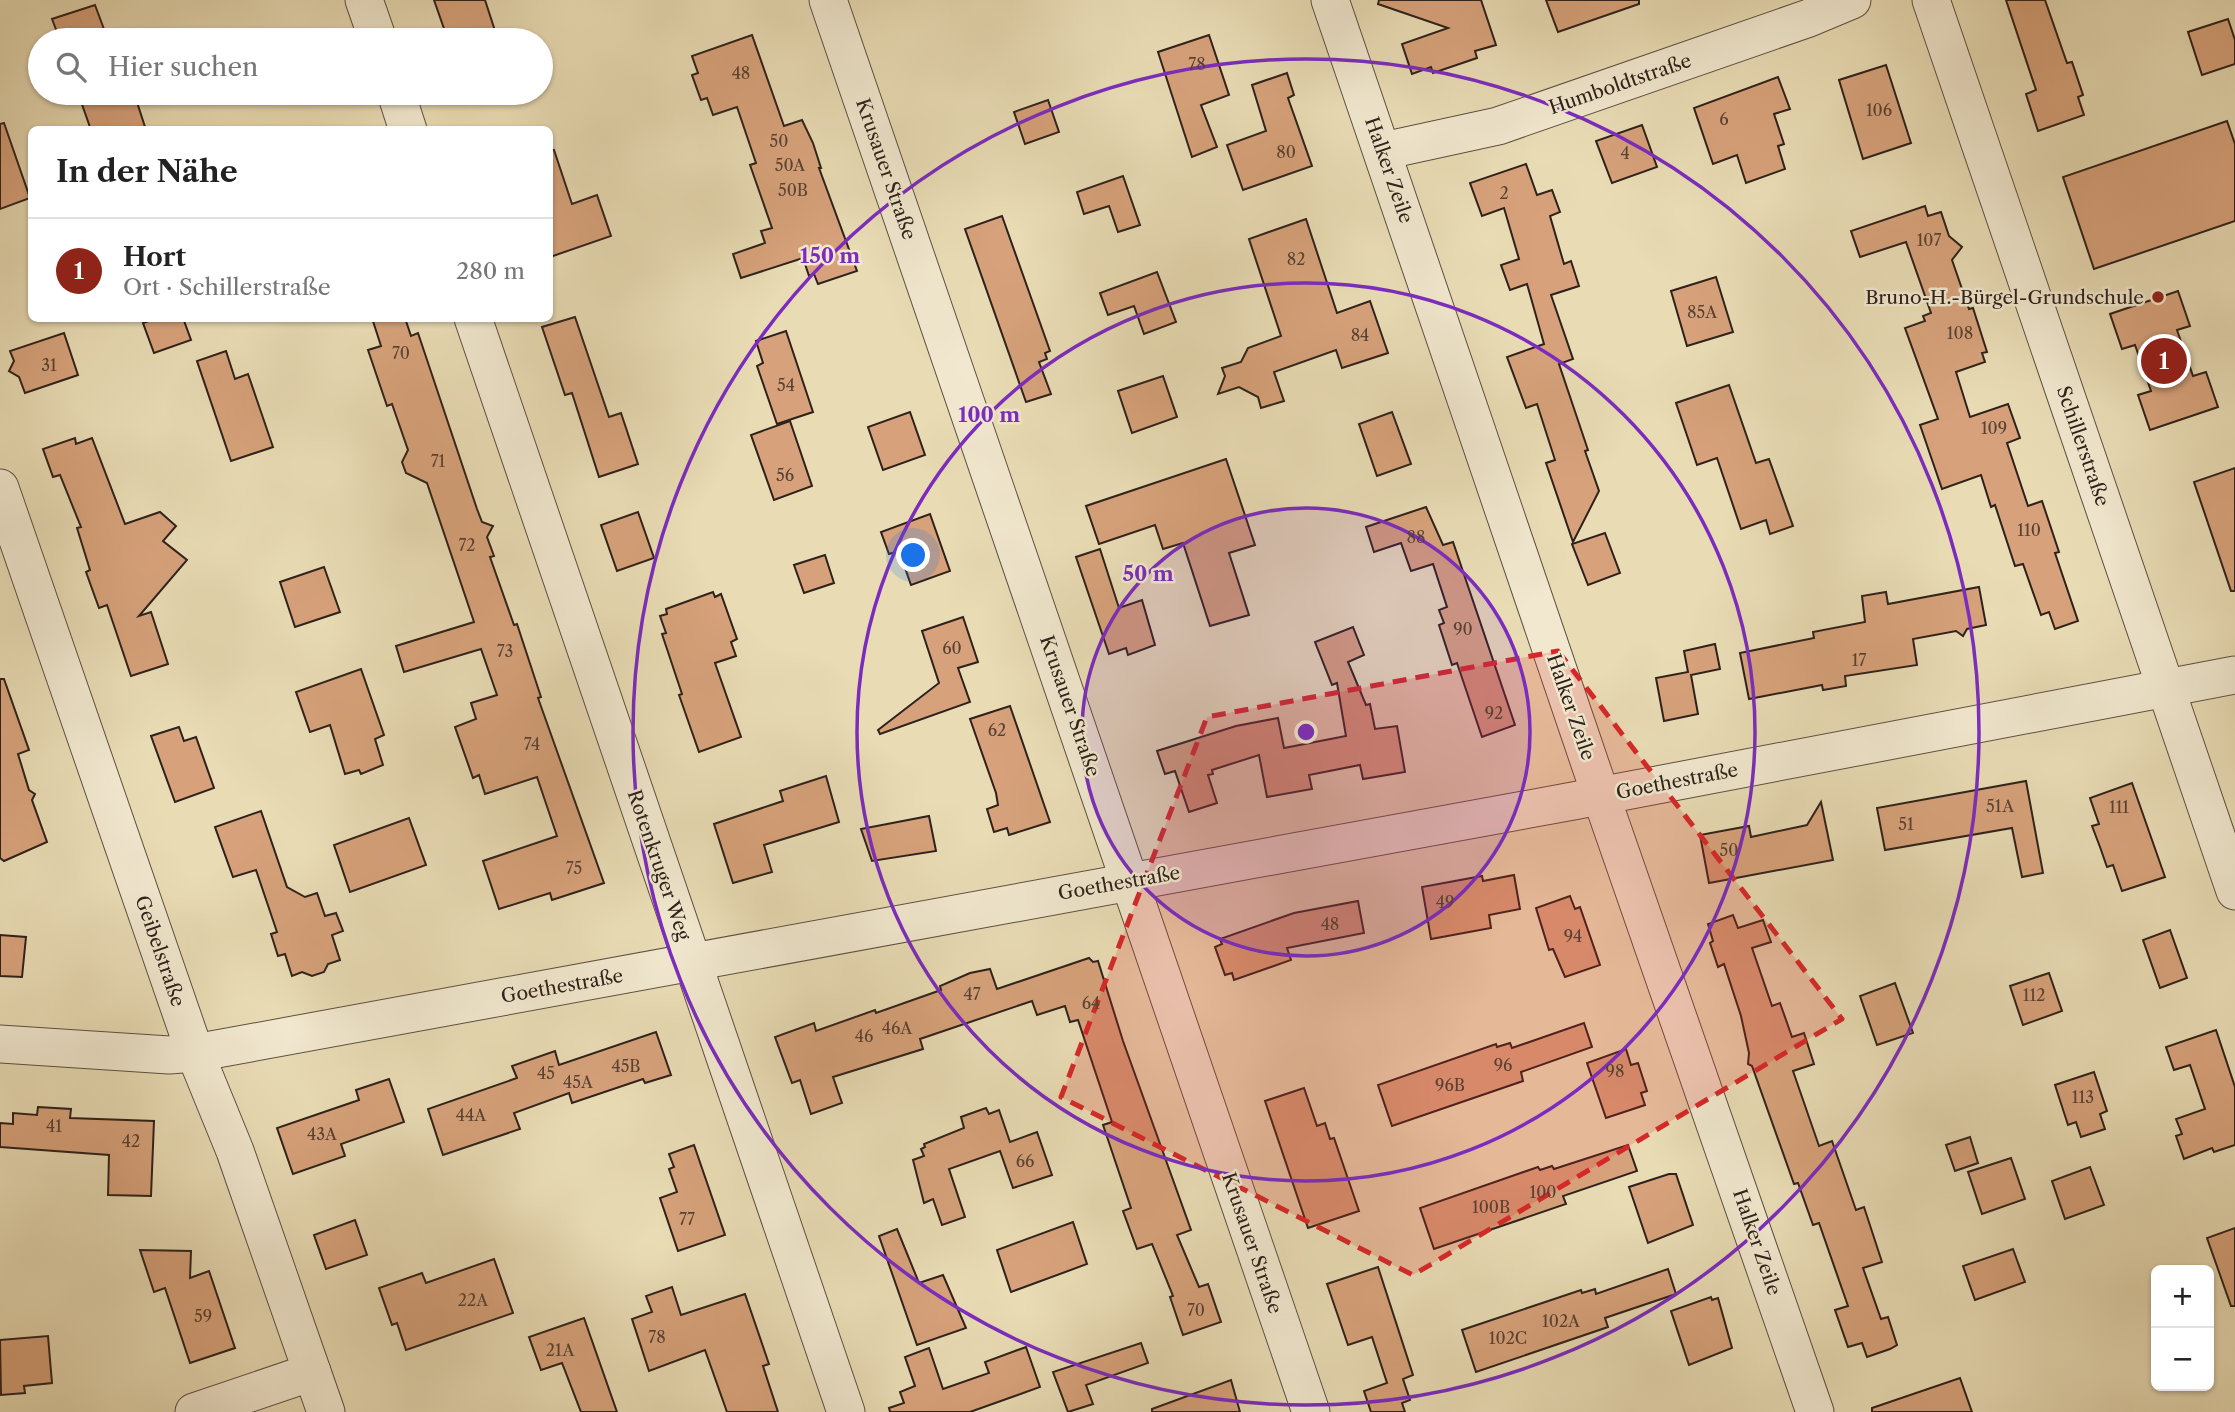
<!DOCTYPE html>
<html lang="de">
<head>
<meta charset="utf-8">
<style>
	body { margin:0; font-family:"Libre Caslon Text",serif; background:#f6f6f6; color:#222 }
	.controls { position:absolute; right:21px; bottom:21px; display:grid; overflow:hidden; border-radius:10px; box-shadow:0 2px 5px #0004 }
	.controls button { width:63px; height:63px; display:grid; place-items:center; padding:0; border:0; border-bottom:2px solid #e0e0e0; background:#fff; color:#222; font:35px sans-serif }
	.you { position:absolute; left:914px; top:556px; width:24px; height:24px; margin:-18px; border:5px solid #fff; border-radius:50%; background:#1a73e8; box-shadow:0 0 0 10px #1a73e833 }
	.badge { display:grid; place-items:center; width:46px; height:46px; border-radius:50%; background:#8f2418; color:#fff; font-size:23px; font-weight:700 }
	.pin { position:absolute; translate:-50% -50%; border:4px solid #fff; box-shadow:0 2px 7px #0006 }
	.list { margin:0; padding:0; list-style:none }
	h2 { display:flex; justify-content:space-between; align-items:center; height:91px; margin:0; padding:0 28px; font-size:30px }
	h2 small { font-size:23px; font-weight:400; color:#767676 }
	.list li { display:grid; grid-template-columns:46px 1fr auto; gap:21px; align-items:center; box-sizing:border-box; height:105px; padding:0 28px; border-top:2px solid #e0e0e0 }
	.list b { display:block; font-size:26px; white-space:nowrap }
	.list p { margin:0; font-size:23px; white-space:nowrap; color:#767676 }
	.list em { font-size:23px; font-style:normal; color:#767676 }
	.icon { flex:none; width:38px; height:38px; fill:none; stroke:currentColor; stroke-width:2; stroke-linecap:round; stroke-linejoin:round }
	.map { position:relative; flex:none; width:2235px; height:1412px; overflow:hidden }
	.search { position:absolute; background:#fff; box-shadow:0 2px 5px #0004; left:28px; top:28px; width:525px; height:77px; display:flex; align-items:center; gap:18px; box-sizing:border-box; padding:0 24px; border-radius:38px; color:#767676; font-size:26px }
	.panel { position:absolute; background:#fff; box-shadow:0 2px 5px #0004; left:28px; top:126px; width:525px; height:196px; border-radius:10px }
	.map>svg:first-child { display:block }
	.building { fill:#d7a27b; stroke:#2e211b; stroke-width:2 }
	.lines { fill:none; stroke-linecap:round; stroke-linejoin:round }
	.minor-casing { stroke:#5d5042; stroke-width:39 }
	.minor { stroke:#f1e8cf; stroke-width:37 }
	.marked { fill:#d62828; fill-opacity:0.2; stroke:#d62828; stroke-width:5; stroke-dasharray:14 9; stroke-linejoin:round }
	.ring { fill:none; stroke:#7b2cbf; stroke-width:3.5 }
	.poi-dot { fill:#8f2418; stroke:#f1e8cf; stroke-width:2.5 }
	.labels { text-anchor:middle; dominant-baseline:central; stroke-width:5; stroke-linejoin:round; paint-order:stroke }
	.number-label { font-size:16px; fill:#584133 }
	.street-label { font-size:19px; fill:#2e211b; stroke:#f1e8cf }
	.poi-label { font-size:19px; fill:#2e211b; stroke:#f1e8cf; text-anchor:end }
	.centre { fill:#7b2cbf; stroke:#f1e8cf; stroke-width:3.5 }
	.ring-label { font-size:21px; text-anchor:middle; font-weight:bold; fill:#7b2cbf; stroke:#f1e8cf; stroke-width:5; stroke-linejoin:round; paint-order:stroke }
</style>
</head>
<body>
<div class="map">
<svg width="2235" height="1412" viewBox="0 0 2235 1412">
	<rect width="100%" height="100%" fill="#e9dcb5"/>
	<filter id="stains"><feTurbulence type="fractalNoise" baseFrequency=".00286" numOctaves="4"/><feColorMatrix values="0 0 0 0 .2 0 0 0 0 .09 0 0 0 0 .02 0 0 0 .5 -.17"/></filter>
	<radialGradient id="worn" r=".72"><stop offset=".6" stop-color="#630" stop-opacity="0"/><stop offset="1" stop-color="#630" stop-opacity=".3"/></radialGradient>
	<g class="building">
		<polygon points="434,0 485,0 498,40 448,40"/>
		<polygon points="1379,0 1481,0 1496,45 1475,51 1477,58 1433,73 1431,67 1412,74 1402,44 1448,28 1378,4"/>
		<polygon points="1546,0 1639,0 1639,4 1558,32"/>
		<polygon points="2006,0 2045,0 2067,63 2072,62 2083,95 2078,97 2084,115 2038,131 2026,94 2036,90"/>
		<polygon points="95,5 108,40 60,40 52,19"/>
		<polygon points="2228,19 2235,40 2235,64 2202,75 2188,32"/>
		<polygon points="752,35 784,126 802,120 813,143 821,168 819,168 857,271 818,284 814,274 809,276 803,258 741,278 733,254 765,243 761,231 772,228 750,165 756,163 737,107 713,115 707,98 701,100 692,75 698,73 692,56"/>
		<polygon points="1209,35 1229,95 1201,105 1217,147 1192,157 1158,52"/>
		<polygon points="1886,65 1911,143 1863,159 1839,80"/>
		<polygon points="1287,73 1294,95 1288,98 1312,166 1243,190 1227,145 1266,131 1252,85"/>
		<polygon points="1778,77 1790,109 1774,114 1784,144 1778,146 1785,169 1746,183 1737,155 1713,164 1694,108"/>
		<polygon points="78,93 134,93 146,130 91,130"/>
		<polygon points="1048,100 1059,132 1025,144 1014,112"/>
		<polygon points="2227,121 2235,144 2235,221 2094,269 2063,177"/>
		<polygon points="4,123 30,198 0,209 0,124"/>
		<polygon points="1642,125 1657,167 1612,183 1596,141"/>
		<polygon points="554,150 572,204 597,195 611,236 550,257 550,151"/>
		<polygon points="1526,164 1537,195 1552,190 1560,212 1550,216 1564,264 1571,261 1579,286 1551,295 1573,359 1559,364 1588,450 1585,451 1599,491 1573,542 1546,463 1555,460 1537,404 1526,408 1507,357 1544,344 1531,298 1527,284 1510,290 1501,265 1519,259 1504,208 1482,216 1470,183"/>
		<polygon points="1123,176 1140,225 1118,232 1109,206 1084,214 1077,192"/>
		<polygon points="1925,206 1928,216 1941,212 1949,236 1962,247 1952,260 1969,309 1973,308 1987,352 1982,353 1985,362 1956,372 1970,417 2008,404 2020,438 2007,443 2028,506 2042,501 2059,552 2055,553 2078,621 2055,629 2049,612 2041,615 2023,564 2015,566 1995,505 1991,507 1981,475 1942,489 1920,425 1938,419 1905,328 1925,321 1923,316 1931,313 1906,242 1860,257 1851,231"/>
		<polygon points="1002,216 1050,351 1045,353 1047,359 1039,362 1051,394 1026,402 965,229"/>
		<polygon points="1306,219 1337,313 1370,301 1388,353 1342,368 1336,350 1274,372 1284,401 1261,408 1258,397 1239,387 1218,394 1225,376 1222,368 1241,362 1248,348 1281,336 1249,239"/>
		<polygon points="1157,272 1176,322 1144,334 1134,306 1108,315 1100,293"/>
		<polygon points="1716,277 1733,332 1687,346 1671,291"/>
		<polygon points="2178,291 2190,326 2177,330 2193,376 2206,372 2218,407 2150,430 2138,395 2151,391 2135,345 2122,349 2110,314"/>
		<polygon points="575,317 609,417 621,413 638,464 599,477 572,393 565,395 542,327"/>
		<polygon points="157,318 183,318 191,340 154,353 143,323"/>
		<polygon points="372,318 405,318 411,336 418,333 477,509 482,522 493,526 487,537 494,556 490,557 514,625 517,624 541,697 538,698 604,883 552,900 550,893 499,909 483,861 557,836 537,777 485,794 479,775 473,778 455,727 476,719 471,703 497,695 481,649 404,672 396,646 474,622 427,483 406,473 402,462 408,450 392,404 387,406 368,350 381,346"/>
		<polygon points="786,331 813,412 777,424 757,366 763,363 756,341"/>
		<polygon points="64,333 78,375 25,393 19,377 9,371 14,361 10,351"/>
		<polygon points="226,351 235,379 248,374 273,447 231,461 197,361"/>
		<polygon points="1163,376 1177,417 1132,433 1118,391"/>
		<polygon points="1729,385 1756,463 1769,459 1793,526 1770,534 1766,520 1741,529 1717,458 1697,465 1676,403"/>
		<polygon points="910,412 925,455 883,470 868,427"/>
		<polygon points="1392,412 1411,464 1377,476 1359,424"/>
		<polygon points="790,421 812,486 774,500 751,435"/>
		<polygon points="75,438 76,444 92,438 125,524 160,512 176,526 163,541 187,560 139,616 151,612 168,664 131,676 107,605 99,608 86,572 90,570 77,528 81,527 60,475 53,477 43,449"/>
		<polygon points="1226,459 1255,545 1229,553 1249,615 1210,626 1183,543 1163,549 1155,525 1099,544 1086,506"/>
		<polygon points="2235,468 2235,591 2231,591 2194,482"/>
		<polygon points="1426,507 1443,545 1453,542 1515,725 1482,737 1457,663 1452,665 1439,625 1444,623 1439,610 1447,607 1433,564 1411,571 1401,543 1374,552 1366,527"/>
		<polygon points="638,512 654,558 617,571 601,525"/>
		<polygon points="930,514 950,571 911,585 899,551 889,554 881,532"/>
		<polygon points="1605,533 1620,573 1588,585 1572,544"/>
		<polygon points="1100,549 1119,608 1142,600 1155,645 1128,655 1126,648 1109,654 1076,557"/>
		<polygon points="825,555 834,583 804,593 794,565"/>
		<polygon points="324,567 340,612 295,627 280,582"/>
		<polygon points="1979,587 1986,625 1967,629 1963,636 1956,631 1913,639 1917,665 1845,676 1846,686 1823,690 1822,685 1749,699 1740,653 1814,638 1813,632 1865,622 1862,596 1886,592 1888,604"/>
		<polygon points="713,592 715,597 721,594 737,639 731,642 736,656 715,663 741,737 699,752 679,695 682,694 662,634 666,633 660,616 667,614 666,609"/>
		<polygon points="963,617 978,662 958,668 970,702 880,734 878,730 939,683 922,631"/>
		<polygon points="1353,627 1364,655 1348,662 1366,705 1370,704 1375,729 1397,726 1405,772 1363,779 1360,765 1309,775 1312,789 1267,797 1259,755 1212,770 1213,774 1208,775 1217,803 1189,812 1175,771 1165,774 1157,751 1236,726 1278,718 1284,748 1346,736 1337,683 1332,685 1315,642"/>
		<polygon points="1715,644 1720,669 1691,675 1698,714 1664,721 1656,678 1688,672 1684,651"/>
		<polygon points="361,669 384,735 375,739 383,765 361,774 359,770 345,774 330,725 310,732 296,692"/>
		<polygon points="0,679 4,679 29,750 18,754 29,790 35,794 32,800 47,842 4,861 0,858"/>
		<polygon points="1010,706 1050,822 1009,835 1007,828 994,832 987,809 998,805 996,793 970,719"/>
		<polygon points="179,727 184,741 196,737 214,788 175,802 151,736"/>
		<polygon points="826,776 839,822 764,845 772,872 733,883 714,824 783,801 780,791"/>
		<polygon points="2026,781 2043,873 2022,877 2012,828 1885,850 1877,808"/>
		<polygon points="2132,783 2165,877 2122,891 2113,865 2107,867 2100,847 2092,826 2099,824 2090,798"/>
		<polygon points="1821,802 1833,860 1709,883 1700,835 1749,826 1751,837 1807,825"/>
		<polygon points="261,811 287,887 305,897 317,893 325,916 336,913 343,931 332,935 340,960 328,964 324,972 312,976 302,972 292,976 285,954 278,956 271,934 277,932 256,870 233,877 215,827"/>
		<polygon points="929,816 936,851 872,861 861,829"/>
		<polygon points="409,818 426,865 350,892 334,845"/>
		<polygon points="1514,875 1520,909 1489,915 1491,928 1431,939 1422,887 1482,876 1483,881"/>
		<polygon points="1570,896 1575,909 1580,907 1600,965 1565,977 1553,949 1549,950 1536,908"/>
		<polygon points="1358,901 1364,933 1287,948 1291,960 1234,980 1232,973 1225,975 1215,947 1222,944 1220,939 1294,913"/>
		<polygon points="1733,915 1738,928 1763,920 1771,942 1752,948 1772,1006 1780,1003 1792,1037 1804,1033 1814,1064 1793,1071 1819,1146 1832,1141 1856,1210 1864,1207 1882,1262 1863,1268 1881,1319 1888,1317 1897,1345 1890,1349 1867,1357 1862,1343 1848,1347 1835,1310 1848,1306 1819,1223 1813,1225 1798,1183 1794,1184 1752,1066 1748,1064 1749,1053 1741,1016 1724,964 1718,967 1710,943 1713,941 1708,924"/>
		<polygon points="2170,930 2187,978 2160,988 2143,940"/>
		<polygon points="0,935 26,937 22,977 0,976"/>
		<polygon points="1089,958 1093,962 1098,961 1123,1041 1191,1230 1177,1235 1199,1287 1208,1284 1221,1322 1183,1335 1170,1297 1173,1296 1152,1244 1137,1249 1123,1211 1131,1208 1103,1125 1112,1122 1078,1020 1070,1022 1065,1006 1037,1015 1032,1001 920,1039 923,1049 833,1077 842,1103 811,1114 800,1080 792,1083 775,1037 814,1023 816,1031 875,1010 876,1013 941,990 940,986 970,973 990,969 997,989"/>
		<polygon points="2049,973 2062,1011 2023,1025 2010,986"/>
		<polygon points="1895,983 1913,1033 1877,1045 1860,996"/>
		<polygon points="1584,1023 1592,1047 1521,1072 1523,1081 1392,1126 1378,1085 1496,1044 1497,1047 1510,1043 1512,1048"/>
		<polygon points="2216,1030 2235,1087 2235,1145 2214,1152 2212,1148 2184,1159 2176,1136 2182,1134 2176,1119 2205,1109 2190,1065 2174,1070 2166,1047"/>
		<polygon points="656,1032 671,1075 645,1083 643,1079 572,1103 569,1093 514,1113 520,1129 443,1155 428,1109 517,1078 512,1066 555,1051 559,1065"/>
		<polygon points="1626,1049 1631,1065 1638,1063 1647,1091 1641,1093 1645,1105 1606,1118 1587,1063"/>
		<polygon points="2094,1072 2107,1111 2100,1114 2105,1129 2081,1137 2076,1122 2068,1125 2055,1085"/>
		<polygon points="389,1079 404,1122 341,1144 345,1156 293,1174 277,1128 359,1100 356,1090"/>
		<polygon points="1304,1088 1317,1126 1325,1123 1330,1139 1334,1138 1359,1211 1308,1228 1265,1101"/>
		<polygon points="38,1107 71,1109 70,1118 154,1121 151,1196 108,1195 109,1155 0,1147 0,1123 13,1124 13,1113 37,1115"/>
		<polygon points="986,1108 989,1114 999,1110 1010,1142 1037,1132 1052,1175 1013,1188 1000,1151 949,1169 965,1217 942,1225 933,1199 924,1203 913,1160 924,1156 921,1149 925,1147 924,1144 964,1128 961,1117"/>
		<polygon points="1970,1137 1978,1163 1955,1171 1946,1145"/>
		<polygon points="694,1145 725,1235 678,1251 660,1198 677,1192 669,1169 674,1167 669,1154"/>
		<polygon points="1628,1145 1637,1171 1563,1196 1566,1204 1434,1249 1420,1208 1538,1167 1540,1170 1552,1166 1554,1169"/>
		<polygon points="2011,1158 2025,1199 1982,1214 1968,1172"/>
		<polygon points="2090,1167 2104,1205 2065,1219 2052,1181"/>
		<polygon points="1669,1174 1676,1174 1693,1225 1648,1243 1629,1187"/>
		<polygon points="355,1220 367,1255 326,1269 314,1235"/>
		<polygon points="1073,1222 1087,1264 1011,1292 997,1250"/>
		<polygon points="2235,1228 2235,1306 2231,1306 2207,1238"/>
		<polygon points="897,1229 919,1283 943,1275 966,1328 917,1345 879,1236"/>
		<polygon points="2013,1249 2025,1282 1975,1300 1963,1266"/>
		<polygon points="140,1250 191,1251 190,1278 209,1271 235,1348 190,1363 165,1288 154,1292"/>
		<polygon points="494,1259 513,1313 406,1350 397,1323 392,1325 379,1288 422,1273 426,1283"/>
		<polygon points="1378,1267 1413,1375 1403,1379 1410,1400 1402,1403 1405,1412 1371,1412 1364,1391 1387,1383 1372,1337 1348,1345 1327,1284"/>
		<polygon points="1668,1269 1676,1294 1605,1318 1608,1327 1476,1372 1462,1330 1581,1290 1582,1293 1595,1289 1596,1294"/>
		<polygon points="672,1287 681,1315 745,1294 769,1364 763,1366 778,1412 727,1412 705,1350 649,1371 632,1319 652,1312 646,1296"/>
		<polygon points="1711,1297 1712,1300 1718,1298 1732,1348 1689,1365 1671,1311"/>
		<polygon points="584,1318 617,1412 581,1412 562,1363 541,1370 529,1337"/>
		<polygon points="48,1336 52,1383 24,1386 25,1393 1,1395 0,1340"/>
		<polygon points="1141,1343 1148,1363 1086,1385 1093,1404 1068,1412 1053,1372"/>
		<polygon points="1026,1347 1040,1387 970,1412 890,1412 889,1408 904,1403 900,1392 915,1386 905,1357 929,1348 943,1389 989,1373 985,1362"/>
		<polygon points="1960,1378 1972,1412 1872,1412 1872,1408"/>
		<polygon points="1231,1380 1240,1412 1152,1412 1152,1409"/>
	</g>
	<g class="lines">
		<defs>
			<g id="minor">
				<polyline points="364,0 378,40"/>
				<polyline points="828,0 1311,1412"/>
				<polyline points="1330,0 1601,796 1815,1412"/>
				<polyline points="1931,0 2235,891"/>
				<polyline points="396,93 408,130"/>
				<polyline points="1383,151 1498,126 1809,18 1852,0"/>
				<polyline points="473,318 846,1412"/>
				<polyline points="0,488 195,1053 235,1151 326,1412"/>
				<polyline points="0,1044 169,1055 195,1053 1573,801 2235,675"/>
				<polyline points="194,1412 312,1372"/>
			</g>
		</defs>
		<use href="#minor" class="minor-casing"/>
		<use href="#minor" class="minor"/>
	</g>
	<path class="marked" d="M1558,651L1842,1019L1413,1275L1061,1097L1207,717Z"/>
	<circle cx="1306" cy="732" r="224" fill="#7b2cbf" fill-opacity=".12"/>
	<g class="ring">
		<circle cx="1306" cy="732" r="224"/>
		<circle cx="1306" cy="732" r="449"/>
		<circle cx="1306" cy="732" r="673"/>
	</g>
	<circle class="poi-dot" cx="2158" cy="297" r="7"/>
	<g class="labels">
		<g class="number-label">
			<text x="1197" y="64">78</text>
			<text x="741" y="73">48</text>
			<text x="1879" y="110">106</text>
			<text x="1724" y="119">6</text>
			<text x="779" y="141">50</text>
			<text x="1286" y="152">80</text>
			<text x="1625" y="153">4</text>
			<text x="790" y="165">50A</text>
			<text x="793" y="190">50B</text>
			<text x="1504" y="193">2</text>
			<text x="1929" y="240">107</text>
			<text x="1296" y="259">82</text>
			<text x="1702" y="312">85A</text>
			<text x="1960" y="333">108</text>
			<text x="1360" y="335">84</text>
			<text x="401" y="353">70</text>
			<text x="49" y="365">31</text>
			<text x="786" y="385">54</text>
			<text x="1994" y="428">109</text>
			<text x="438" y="461">71</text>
			<text x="785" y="475">56</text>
			<text x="2029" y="530">110</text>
			<text x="1416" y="537">88</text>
			<text x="467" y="545">72</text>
			<text x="1463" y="629">90</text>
			<text x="952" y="648">60</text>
			<text x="505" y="651">73</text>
			<text x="1859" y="660">17</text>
			<text x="1494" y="713">92</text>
			<text x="997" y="730">62</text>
			<text x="532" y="744">74</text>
			<text x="2000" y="806">51A</text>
			<text x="2119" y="807">111</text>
			<text x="1906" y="824">51</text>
			<text x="1729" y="850">50</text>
			<text x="574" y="868">75</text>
			<text x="1445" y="902">49</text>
			<text x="1330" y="924">48</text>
			<text x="1573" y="936">94</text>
			<text x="972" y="994">47</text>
			<text x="2034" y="995">112</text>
			<text x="1091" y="1003">64</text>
			<text x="897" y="1028">46A</text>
			<text x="864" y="1036">46</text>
			<text x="1503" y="1065">96</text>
			<text x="626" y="1066">45B</text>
			<text x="1615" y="1071">98</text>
			<text x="546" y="1073">45</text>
			<text x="578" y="1082">45A</text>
			<text x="1450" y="1085">96B</text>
			<text x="2083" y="1097">113</text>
			<text x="471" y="1115">44A</text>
			<text x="54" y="1126">41</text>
			<text x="322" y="1134">43A</text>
			<text x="131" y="1141">42</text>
			<text x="1025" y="1161">66</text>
			<text x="1543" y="1192">100</text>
			<text x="1491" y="1207">100B</text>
			<text x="687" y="1219">77</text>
			<text x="473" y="1300">22A</text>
			<text x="1196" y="1310">70</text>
			<text x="203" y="1316">59</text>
			<text x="1561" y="1321">102A</text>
			<text x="657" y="1337">78</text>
			<text x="1508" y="1338">102C</text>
			<text x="560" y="1350">21A</text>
		</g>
		<g class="street-label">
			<text transform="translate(1620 84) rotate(-19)">Humboldtstraße</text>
			<text transform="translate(886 169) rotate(71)">Krusauer Straße</text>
			<text transform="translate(1389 170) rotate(71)">Halker Zeile</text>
			<text transform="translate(2083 446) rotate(71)">Schillerstraße</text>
			<text transform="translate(1070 706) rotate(71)">Krusauer Straße</text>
			<text transform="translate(1571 707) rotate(71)">Halker Zeile</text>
			<text transform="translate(1677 781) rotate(-11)">Goethestraße</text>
			<text transform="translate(659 865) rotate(71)">Rotenkruger Weg</text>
			<text transform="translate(1119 883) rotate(-10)">Goethestraße</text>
			<text transform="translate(160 951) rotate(71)">Geibelstraße</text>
			<text transform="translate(562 986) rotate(-10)">Goethestraße</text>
			<text transform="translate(1757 1242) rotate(71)">Halker Zeile</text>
			<text transform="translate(1252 1243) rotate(71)">Krusauer Straße</text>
		</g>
		<g class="poi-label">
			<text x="2144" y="297">Bruno-H.-Bürgel-Grundschule</text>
		</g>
	</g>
	<circle cx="1306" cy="732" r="10" class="centre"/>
	<g class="ring-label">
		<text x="830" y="263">150 m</text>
		<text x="989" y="422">100 m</text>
		<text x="1148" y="581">50 m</text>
	</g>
	<rect width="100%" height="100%" filter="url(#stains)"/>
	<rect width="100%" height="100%" fill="url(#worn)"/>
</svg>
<div class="controls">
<button>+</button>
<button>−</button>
</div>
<div class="you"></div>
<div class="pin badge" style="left:2164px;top:361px">1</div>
<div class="search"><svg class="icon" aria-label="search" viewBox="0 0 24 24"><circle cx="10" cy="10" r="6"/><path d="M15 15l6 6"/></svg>Hier suchen</div>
<section class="panel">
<h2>In der Nähe<small></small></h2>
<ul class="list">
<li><span class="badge">1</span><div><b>Hort</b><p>Ort · Schillerstraße</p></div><em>280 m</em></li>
</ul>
</section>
</div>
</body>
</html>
